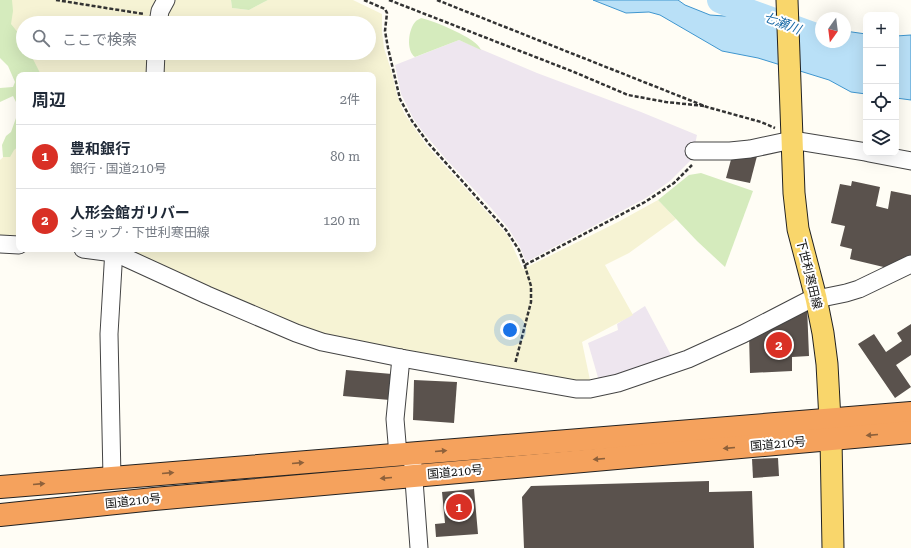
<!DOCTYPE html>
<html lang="ja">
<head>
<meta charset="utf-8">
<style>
	body { margin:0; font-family:"Roboto Serif","Noto Sans JP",serif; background:#f2f2f3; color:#1f2937 }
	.controls { position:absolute; right:12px; top:12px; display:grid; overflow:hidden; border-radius:8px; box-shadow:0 4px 16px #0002 }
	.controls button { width:36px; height:36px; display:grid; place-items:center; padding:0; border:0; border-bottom:1px solid #e0e1e3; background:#fff; color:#1f2937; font:20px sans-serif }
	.compass { position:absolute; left:815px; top:12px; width:36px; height:36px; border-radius:50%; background:#fff; box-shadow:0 4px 16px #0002; rotate:194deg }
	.you { position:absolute; left:510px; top:330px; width:14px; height:14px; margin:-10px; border:3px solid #fff; border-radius:50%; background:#1a73e8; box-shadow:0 0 0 6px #1a73e833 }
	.badge { display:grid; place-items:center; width:26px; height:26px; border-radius:50%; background:#d93025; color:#fff; font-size:13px; font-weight:700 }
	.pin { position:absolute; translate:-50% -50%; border:2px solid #fff; box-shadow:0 1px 4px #0006 }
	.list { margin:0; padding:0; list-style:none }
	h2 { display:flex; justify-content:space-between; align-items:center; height:52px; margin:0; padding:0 16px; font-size:17px }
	h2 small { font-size:13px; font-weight:400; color:#747a83 }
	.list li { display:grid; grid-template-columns:26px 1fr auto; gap:12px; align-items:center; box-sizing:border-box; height:64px; padding:0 16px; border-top:1px solid #e0e1e3 }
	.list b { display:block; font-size:15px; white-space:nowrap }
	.list p { margin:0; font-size:13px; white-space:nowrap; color:#747a83 }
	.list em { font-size:13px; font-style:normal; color:#747a83 }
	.icon { flex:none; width:22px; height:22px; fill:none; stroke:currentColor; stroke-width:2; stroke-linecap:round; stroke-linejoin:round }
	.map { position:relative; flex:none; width:911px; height:548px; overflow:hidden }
	.search { position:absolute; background:#fff; box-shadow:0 4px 16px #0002; left:16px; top:16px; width:360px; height:44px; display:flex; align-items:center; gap:10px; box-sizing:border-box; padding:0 14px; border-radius:22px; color:#747a83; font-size:15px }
	.panel { position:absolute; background:#fff; box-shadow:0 4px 16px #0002; left:16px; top:72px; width:360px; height:180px; border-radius:8px }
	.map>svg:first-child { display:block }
	.industrial { fill:#eee6ef }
	.farmland { fill:#f6f3d4 }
	.green { fill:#d5ebbd }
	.water { fill:#b9e0f7; stroke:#3f96cf }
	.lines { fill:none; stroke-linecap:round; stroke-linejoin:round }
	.river { stroke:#b9e0f7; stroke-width:26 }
	.building { fill:#5a524d }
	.minor-casing { stroke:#444; stroke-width:19 }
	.major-casing { stroke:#222; stroke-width:23 }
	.highway-casing { stroke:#222; stroke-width:24 }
	.path { stroke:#333; stroke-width:2.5; stroke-dasharray:4 2; stroke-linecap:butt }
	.minor { stroke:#fff; stroke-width:17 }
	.major { stroke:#f9d66b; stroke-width:21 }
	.highway { stroke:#f5a25d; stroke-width:22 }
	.oneway { fill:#8e613b }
	.labels { text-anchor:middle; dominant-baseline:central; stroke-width:4; stroke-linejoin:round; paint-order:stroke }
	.street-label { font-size:12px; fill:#111; stroke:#fff }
	.water-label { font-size:13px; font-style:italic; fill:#1768a6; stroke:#fff }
</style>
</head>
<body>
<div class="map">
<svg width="911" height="548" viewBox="0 0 911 548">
	<rect width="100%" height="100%" fill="#fffdf5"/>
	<g class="industrial">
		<polygon points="459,40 537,73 641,112 697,135 692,159 670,181 646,198 526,262 520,247 508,228 492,209 445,158 423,132 413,118 401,94 395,65"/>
		<polygon points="645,306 671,355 676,358 599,381 588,343 618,330 617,324"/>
	</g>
	<g class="farmland">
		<polygon points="8,0 159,0 153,23 23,23 23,52 12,39"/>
		<polygon points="172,0 231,0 232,8 249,10 268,0 353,0 382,14 382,32 384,48 392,73 397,95 404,113 427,146 495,221 508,236 523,269 618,222 658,200 676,219 629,253 605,265 633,315 582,342 590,380 554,380 315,334 121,249 373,249 373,75 159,75 160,53 369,53 369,23 163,23"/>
		<polygon points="24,53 151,53 149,75 34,75"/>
		<polygon points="19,143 19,241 0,239 0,160"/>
	</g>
	<g class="green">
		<polygon points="0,0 12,0 13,11 11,24 23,39 23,53 30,53 41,75 19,75 19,108 13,96 0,102 0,88 13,87 15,82 8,66 0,58"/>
		<polygon points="231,0 268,0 249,10 232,8"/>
		<path d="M421,18C434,21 477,38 481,50L459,40L415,57C406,51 408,29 416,21C416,21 421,18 421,18Z"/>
		<polygon points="19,116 19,146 14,150 10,157 3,157 2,145 6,136 11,132 16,118"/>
		<polygon points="701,173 753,191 725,267 697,241 658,200 689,175"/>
	</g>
	<g class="water">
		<polygon points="593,0 678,0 685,5 710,15 738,17 760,13 821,26 821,42 845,42 845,31 866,34 866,94 851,92 829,80 758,58 722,51 660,15 649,12 626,13"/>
		<polygon points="911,35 911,100 896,98 896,36"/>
	</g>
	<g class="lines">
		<polyline class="river" points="720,0 741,9 821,38"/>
	</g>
	<g class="building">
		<polygon points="732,156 757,156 750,183 726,178"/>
		<polygon points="852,181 880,187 876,206 888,209 891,191 911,195 911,256 902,264 894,263 892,269 850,259 852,249 840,246 845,226 831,223 840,184 851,186"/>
		<polygon points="807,306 809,356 792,357 792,371 750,373 749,334"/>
		<polygon points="911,324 911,355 896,365 911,387 895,398 858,344 874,334 886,352 902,341 897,333"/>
		<polygon points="346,370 392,374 390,400 343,396"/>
		<polygon points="414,380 457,382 454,423 413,420"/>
		<polygon points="778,458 779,476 753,478 752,459"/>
		<polygon points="709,481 709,492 752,491 754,548 524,548 522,497 531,486"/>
		<polygon points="474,489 478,534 436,537 435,524 445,523 442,492"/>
	</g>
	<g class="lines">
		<defs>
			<g id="minor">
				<polyline points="158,23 160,11 166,0"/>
				<polyline points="155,75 156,53"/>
				<polyline points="694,151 730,151 750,149 792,140 866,152"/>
				<polyline points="869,153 911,161"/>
				<polyline points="0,244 19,245"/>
				<polyline points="83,249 106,252 122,256 207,295 296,333 322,342 401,358 576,389 590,389 618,383 688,359 743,334 807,301 846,293 859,289 911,264"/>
				<polyline points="412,453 419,548"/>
				<polyline points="398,455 395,419 401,358"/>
				<polyline points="112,478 109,334 114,249"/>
			</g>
			<polyline id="major" points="787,0 794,193 798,229 816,298 823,333 827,364 831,439 833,548"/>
			<g id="highway">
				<polyline points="0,487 911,413"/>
				<polyline points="0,515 154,499 911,432"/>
			</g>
		</defs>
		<use href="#minor" class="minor-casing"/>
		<use href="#major" class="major-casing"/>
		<use href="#highway" class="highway-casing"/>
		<g class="path">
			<polyline points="56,0 144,14"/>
			<polyline points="364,0 385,9 387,13 385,31 388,48 400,99 412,121 429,144 506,230 519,250 524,263 531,286 531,302 515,364"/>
			<polyline points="389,0 574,72 628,95 666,102 704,106"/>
			<polyline points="437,0 707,107 761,122 775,128"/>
			<polyline points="525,265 645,202 674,183 692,165"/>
		</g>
		<use href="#minor" class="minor"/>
		<use href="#major" class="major"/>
		<use href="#highway" class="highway"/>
	</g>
	<defs><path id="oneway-solid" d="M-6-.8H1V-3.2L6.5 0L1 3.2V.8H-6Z"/></defs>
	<g class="oneway">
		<use href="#oneway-solid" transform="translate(872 435) rotate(175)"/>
		<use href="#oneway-solid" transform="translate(729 448) rotate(175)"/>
		<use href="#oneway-solid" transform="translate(441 451) rotate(-5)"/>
		<use href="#oneway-solid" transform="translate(599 459) rotate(175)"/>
		<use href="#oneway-solid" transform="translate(298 463) rotate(-5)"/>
		<use href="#oneway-solid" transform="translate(168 473) rotate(-5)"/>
		<use href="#oneway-solid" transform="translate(386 478) rotate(175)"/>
		<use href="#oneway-solid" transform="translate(39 484) rotate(-5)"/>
	</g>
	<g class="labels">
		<g class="street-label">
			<text transform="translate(809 274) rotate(76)">下世利寒田線</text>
			<text transform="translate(778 444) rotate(-5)">国道210号</text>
			<text transform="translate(455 472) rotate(-5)">国道210号</text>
			<text transform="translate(133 501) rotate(-6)">国道210号</text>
		</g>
		<g class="water-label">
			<text transform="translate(782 23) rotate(21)">七瀬川</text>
		</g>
	</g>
</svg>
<div class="controls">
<button>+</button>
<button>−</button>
<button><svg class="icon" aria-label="locate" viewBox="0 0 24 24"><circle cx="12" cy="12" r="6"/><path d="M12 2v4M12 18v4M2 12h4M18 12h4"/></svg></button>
<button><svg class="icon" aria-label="layers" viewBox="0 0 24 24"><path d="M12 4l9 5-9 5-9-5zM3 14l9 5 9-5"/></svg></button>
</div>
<svg class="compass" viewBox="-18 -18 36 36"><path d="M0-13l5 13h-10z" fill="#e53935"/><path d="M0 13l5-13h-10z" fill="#747a83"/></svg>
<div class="you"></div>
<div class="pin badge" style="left:459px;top:507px">1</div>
<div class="pin badge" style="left:779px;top:345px">2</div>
<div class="search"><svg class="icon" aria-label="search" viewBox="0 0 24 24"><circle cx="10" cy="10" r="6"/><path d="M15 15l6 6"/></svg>ここで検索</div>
<section class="panel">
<h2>周辺<small>2件</small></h2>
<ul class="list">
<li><span class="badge">1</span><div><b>豊和銀行</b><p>銀行 · 国道210号</p></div><em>80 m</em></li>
<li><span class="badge">2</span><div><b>人形会館ガリバー</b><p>ショップ · 下世利寒田線</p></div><em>120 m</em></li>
</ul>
</section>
</div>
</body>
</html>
